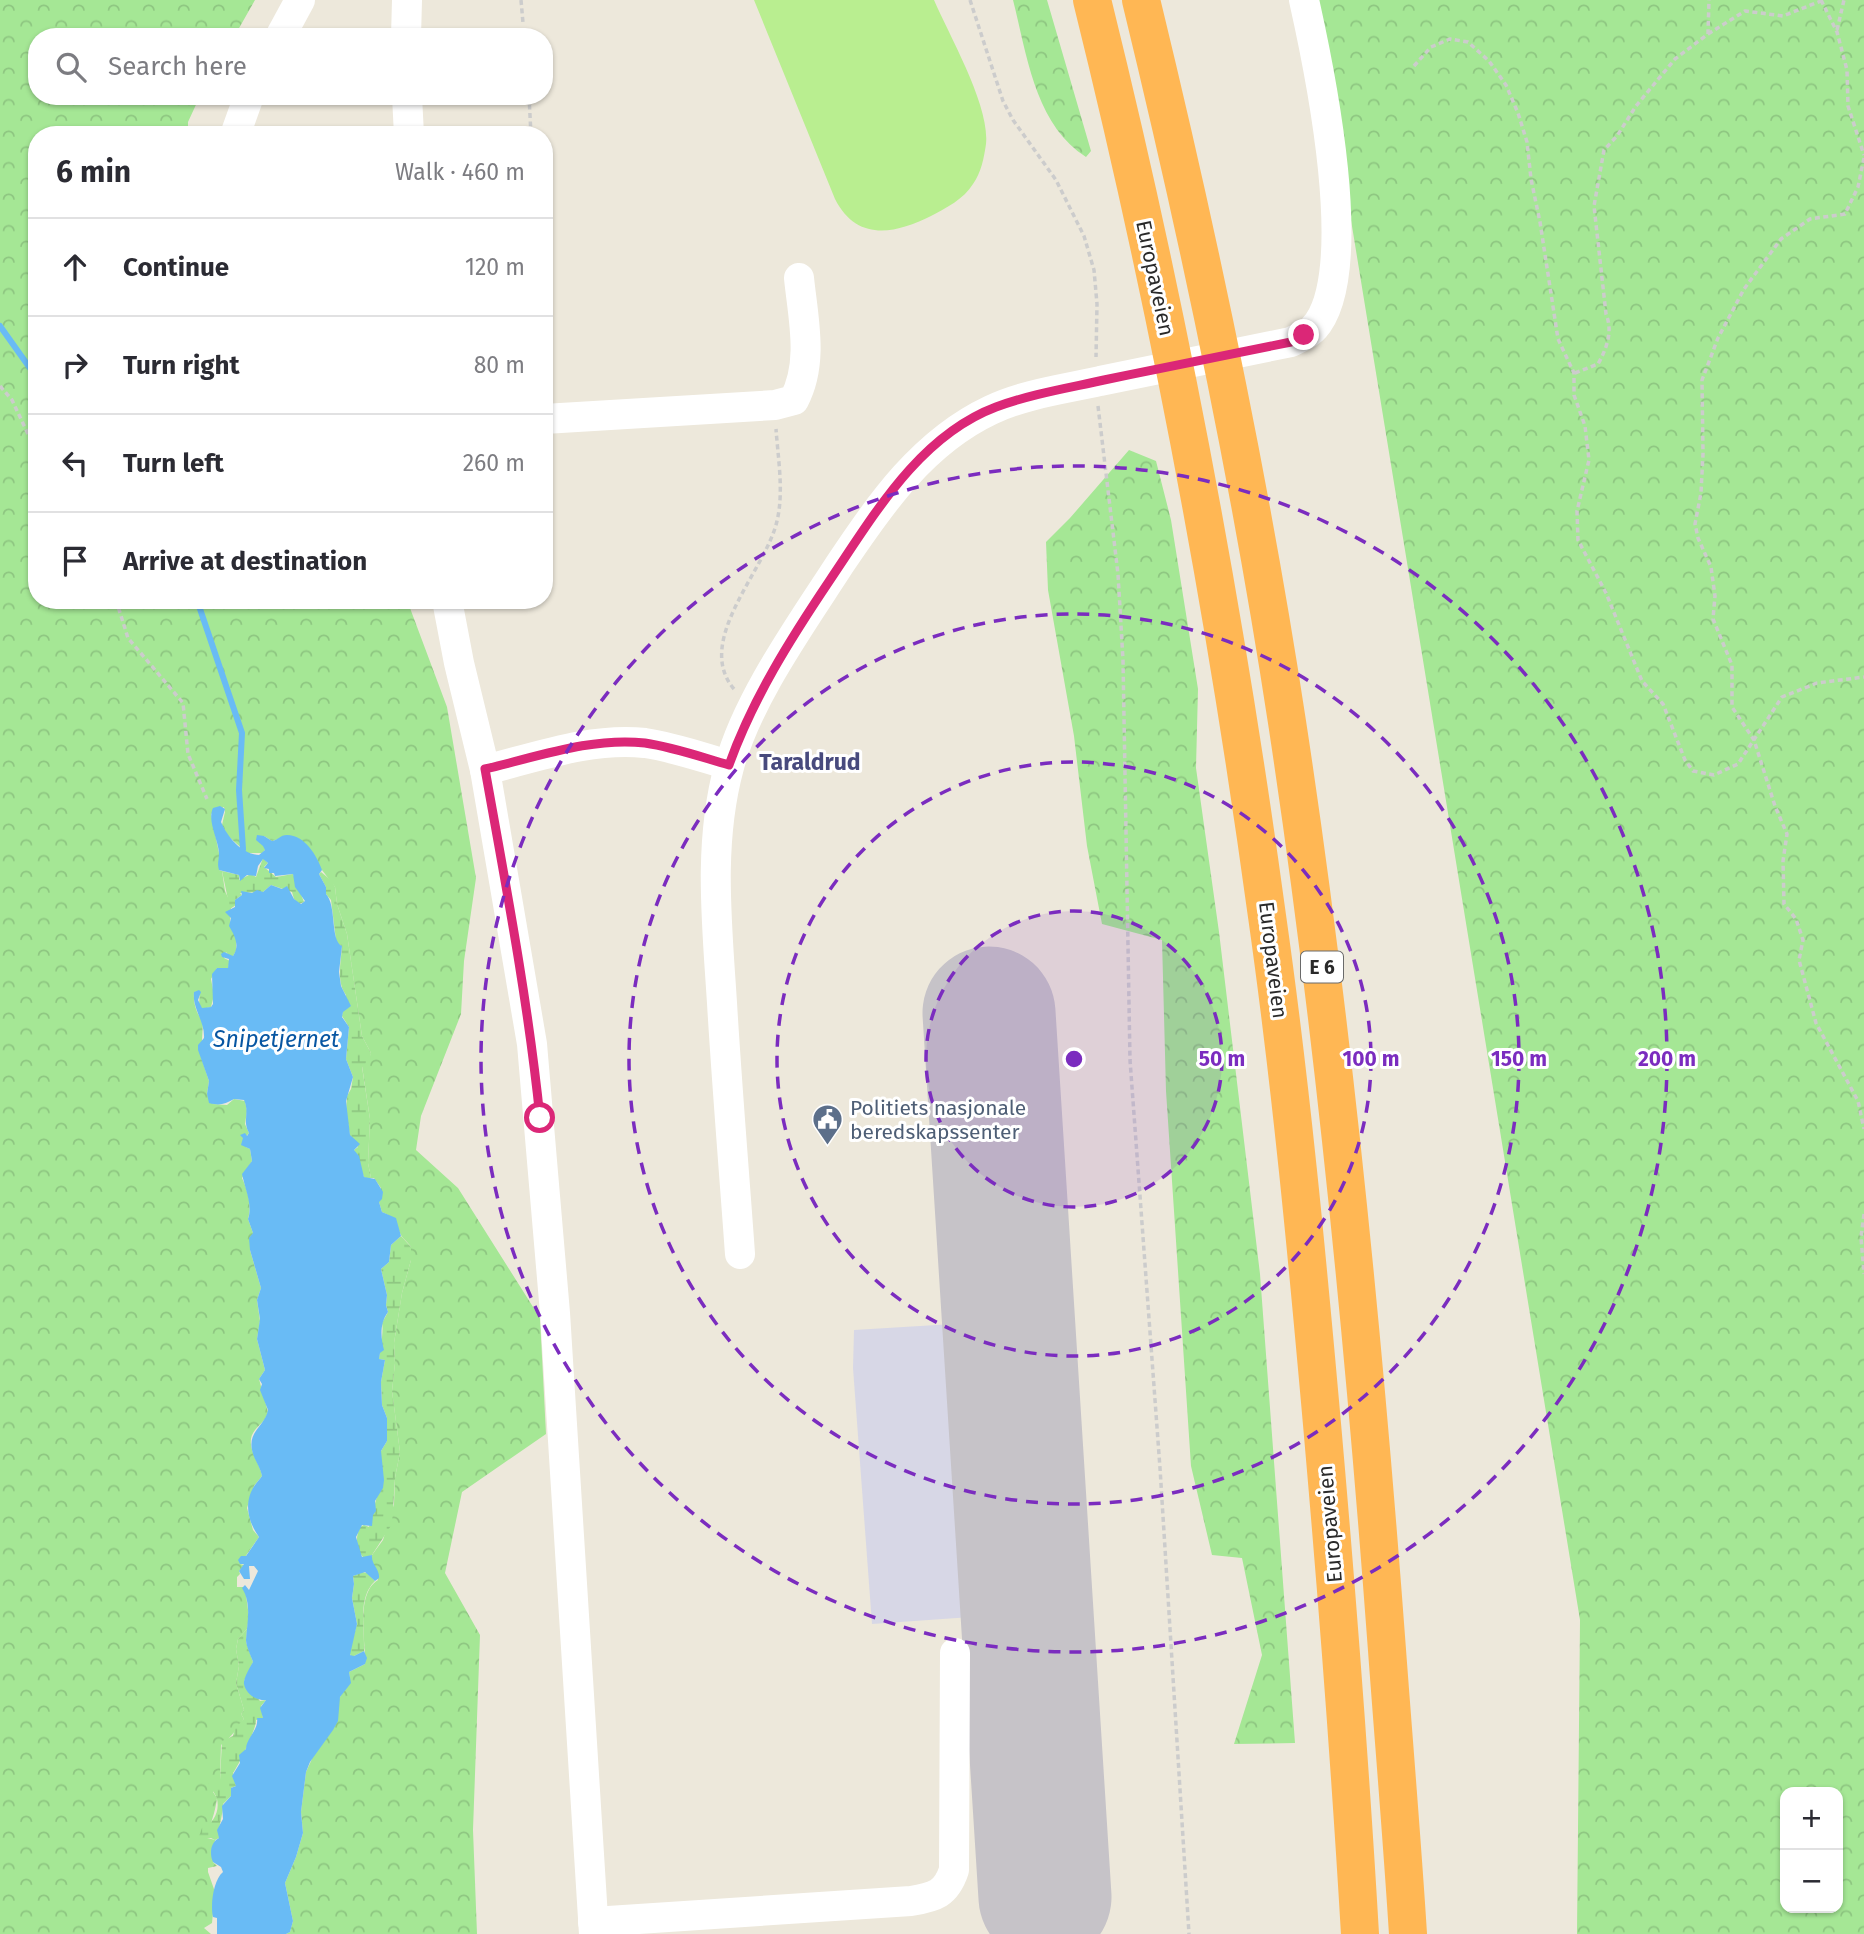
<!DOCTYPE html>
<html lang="en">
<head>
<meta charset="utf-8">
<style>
	body { margin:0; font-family:"Fira Sans",sans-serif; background:#f7f7f7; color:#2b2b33 }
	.controls { position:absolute; right:21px; bottom:21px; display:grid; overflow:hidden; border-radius:14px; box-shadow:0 2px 5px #0004 }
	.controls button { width:63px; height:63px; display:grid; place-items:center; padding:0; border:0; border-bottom:2px solid #e1e1e2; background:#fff; color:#2b2b33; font:35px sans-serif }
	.stop { position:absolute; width:21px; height:21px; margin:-16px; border:5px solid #db2777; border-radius:50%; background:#fff }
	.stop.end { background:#db2777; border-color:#fff; box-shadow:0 2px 7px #0008 }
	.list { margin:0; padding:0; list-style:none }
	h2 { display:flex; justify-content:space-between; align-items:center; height:91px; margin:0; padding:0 28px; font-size:30px }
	h2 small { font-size:23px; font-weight:400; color:#7c7c81 }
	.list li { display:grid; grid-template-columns:46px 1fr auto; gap:21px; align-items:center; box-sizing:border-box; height:98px; padding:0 28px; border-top:2px solid #e1e1e2 }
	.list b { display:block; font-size:26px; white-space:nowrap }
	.list em { font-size:23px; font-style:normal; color:#7c7c81 }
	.icon { flex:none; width:38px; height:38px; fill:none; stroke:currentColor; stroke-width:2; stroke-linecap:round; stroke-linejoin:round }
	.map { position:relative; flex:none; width:1864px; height:1934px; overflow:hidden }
	.search { position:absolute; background:#fff; box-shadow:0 2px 5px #0004; left:28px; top:28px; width:525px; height:77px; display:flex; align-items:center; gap:18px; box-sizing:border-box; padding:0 24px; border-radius:28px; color:#7c7c81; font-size:26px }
	.panel { position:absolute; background:#fff; box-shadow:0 2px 5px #0004; left:28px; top:126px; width:525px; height:483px; border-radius:28px }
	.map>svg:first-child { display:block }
	.airport { fill:#d7d7e6 }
	.forest { fill:url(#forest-crowns); fill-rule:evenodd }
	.wetland { fill:url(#wetland-marsh) }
	.pitch { fill:#b9ee90 }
	.water { fill:#69bbf5 }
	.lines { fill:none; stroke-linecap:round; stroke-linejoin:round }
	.stream { stroke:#69bbf5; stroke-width:6 }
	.runway { stroke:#c6c3c8; stroke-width:133 }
	.path { stroke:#ccc; stroke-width:3.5; stroke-dasharray:5 3.5; stroke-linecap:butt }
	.minor { stroke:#fff; stroke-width:30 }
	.highway { stroke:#ffb754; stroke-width:38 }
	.route { stroke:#db2777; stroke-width:9 }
	.ring { fill:none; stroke:#7b2cbf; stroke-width:3.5; stroke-dasharray:12 9 }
	.labels { text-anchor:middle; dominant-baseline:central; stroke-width:6; stroke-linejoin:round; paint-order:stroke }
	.shield { fill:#fff; stroke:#6a6a6a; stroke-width:2 }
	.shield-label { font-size:19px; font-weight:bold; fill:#2a2a2a }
	.street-label { font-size:21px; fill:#2a2a2a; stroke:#fff }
	.service-label { font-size:21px; fill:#4e5e75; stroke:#fff; text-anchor:start }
	.neighbourhood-label { font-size:23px; font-weight:bold; fill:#484a7d; stroke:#fff }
	.water-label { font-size:23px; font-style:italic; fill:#0756a2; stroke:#fff }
	.centre { fill:#7b2cbf; stroke:#fff; stroke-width:3.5 }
	.ring-label { font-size:21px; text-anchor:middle; font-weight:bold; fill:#7b2cbf; stroke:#fff; stroke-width:6; stroke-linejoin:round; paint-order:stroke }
</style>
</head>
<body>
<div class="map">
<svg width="1864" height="1934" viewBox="0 0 1864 1934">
	<defs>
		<pattern id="forest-crowns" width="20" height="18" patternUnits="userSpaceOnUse" patternTransform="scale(1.75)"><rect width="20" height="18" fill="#a5e795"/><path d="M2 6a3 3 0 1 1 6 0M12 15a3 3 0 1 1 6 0" fill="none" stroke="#8ec681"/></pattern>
		<pattern id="wetland-marsh" width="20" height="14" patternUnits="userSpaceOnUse" patternTransform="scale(1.75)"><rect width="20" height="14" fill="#a5e795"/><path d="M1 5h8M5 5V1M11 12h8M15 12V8" fill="none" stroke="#8ec681"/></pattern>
	</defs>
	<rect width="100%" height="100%" fill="#ede8db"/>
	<polygon class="airport" points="953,1324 971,1617 872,1624 853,1368 854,1330"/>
	<g class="forest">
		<path d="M0,0H255L234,37H37V96H200L188,122V135H37V600H407L447,707L476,878L464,961L461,1014L421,1116L416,1150L458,1188L540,1318L546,1434L462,1492L445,1573L480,1635L473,1830L477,1934H286L290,1932L293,1921L285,1883L296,1857L303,1833L301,1812L306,1772L340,1697L350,1679L349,1672L365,1664C366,1642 355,1594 378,1580L371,1561L372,1555L383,1540L394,1504L395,1478L400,1452L392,1391L395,1363L394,1343L402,1293L411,1260V1247C409,1244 406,1241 403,1238C395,1227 401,1220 382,1212L379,1202L381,1188L374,1178H371L368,1163L370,1119L362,1066L369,1059L371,1053L362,1036L347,934L337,904L335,887L322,870L279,839L272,841L264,836L265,850L262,853H247L227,835L222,825L225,812L224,807L211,814L219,853V870L222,871L225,891L231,904L230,924L236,938V951L233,956H229L226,952L224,958L230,961L228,968H217L211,979L214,995L211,1007L202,1009L199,1005L200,991L194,992C193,1003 196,1013 203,1022L201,1057L209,1081L207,1094L213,1104L227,1105L234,1099L245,1101L247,1111L245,1124L249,1133L243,1140L246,1147L250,1149L252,1161L242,1178C248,1191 252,1206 248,1219L253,1233L250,1250L261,1288L257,1300L260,1321L257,1339L265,1370L259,1379L268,1412C266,1420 260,1424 255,1430C243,1445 260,1462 262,1476L254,1486L247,1508L253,1530L259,1537L240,1564L244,1565L239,1571L240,1574L237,1577V1587H243L246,1595L249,1617L247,1629L238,1639L236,1649L239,1666L236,1683L244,1710L241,1714L244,1719C237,1729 231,1737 221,1745L220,1780L213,1792L217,1798C215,1815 210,1823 207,1838L215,1840L213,1862L217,1866L208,1868V1872L215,1892L212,1923L204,1928L211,1934H0Z"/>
		<path d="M1013,0H1047L1091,151L1086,157C1035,125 1027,55 1013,0Z"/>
		<path d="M1315,0H1864V1934H1577L1580,1620ZM1785,1792H1838V1908H1785Z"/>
		<polygon points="1129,450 1156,461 1171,520 1198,689 1196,768 1219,932 1260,1274 1295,1743 1234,1744 1262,1655 1242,1558 1212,1555 1191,1466 1166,1091 1162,940 1102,924 1087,846 1074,736 1048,590 1046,542 1070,518"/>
	</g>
	<g class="wetland">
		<polygon points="263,858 268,863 264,867 276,877 293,874 304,902 299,904 294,899 292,892 271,885 263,892 240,893 242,895 235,900 236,905 230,909 222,871 239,875 239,880 251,874 256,877"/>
		<path d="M321,872L332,881L335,887L337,904L347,934L362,1036L371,1053L370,1059L362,1067L370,1119L368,1163L371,1178L368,1179L364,1177L354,1150L358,1147L350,1136L346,1110L347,1096L351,1089L353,1077L346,1059L349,1027L342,1016L346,995C336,982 341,962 342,946L337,944L336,940L331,900L326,894V887L319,874Z"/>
		<path d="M401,1236L411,1247V1260L402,1293L394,1343L395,1363L392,1391L400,1452L395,1478L392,1524L372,1555L364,1558C356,1550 355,1538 360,1527L364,1525L369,1527L377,1496L381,1451L387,1441V1418L382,1405L381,1382L385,1360L379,1359C380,1349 384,1331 382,1323L388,1312L386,1305L387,1295L381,1269L389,1262L391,1245Z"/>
		<path d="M362,1572L367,1573L375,1581C357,1598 365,1628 364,1651L352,1657L349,1653L357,1624L352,1598L354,1584L353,1576Z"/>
		<path d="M247,1629L246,1642L253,1662L244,1681L260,1701L266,1700L261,1706L263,1718L256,1720C257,1727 239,1765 233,1773L236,1786L231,1788V1796L223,1804C223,1816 218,1826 219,1838L215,1840L211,1838L198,1839L202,1828C213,1824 220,1812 217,1799C216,1795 211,1788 208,1783L213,1780H220L222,1741L233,1736L235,1728L244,1719L241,1714L244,1710L236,1683L239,1666L236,1649L238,1639Z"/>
	</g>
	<path class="pitch" d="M754,0H934C950,37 990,106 986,144C984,158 981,173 973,184C964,199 946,208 931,216C895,234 857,242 835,199Z"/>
	<path class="water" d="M220,806L225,809L221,822C228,838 242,854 259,855L265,850L263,846L256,840L257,835L264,836L272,841C278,840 280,835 287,835C305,835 317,856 322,870L319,874L326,887V894C337,906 330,941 342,946L339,972L341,986L351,1006L343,1012L342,1017L349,1027L346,1059L353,1077L346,1101L350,1135L360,1144L354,1150L359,1156L364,1177L375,1179L383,1192L382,1199L379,1202L382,1212L396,1218L401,1236L391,1245L389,1262L381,1269L387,1295L386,1305L388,1312C379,1324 381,1339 384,1350L380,1353L379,1359L385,1360L381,1382L382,1405L387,1418V1441L381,1451L384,1480L383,1488L375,1501L376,1511L373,1515L372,1526L362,1525L356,1537L362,1557L372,1555C371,1565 380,1569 379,1578L375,1581L365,1572L353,1576L354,1584L352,1598L357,1624L350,1655L354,1656L364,1651L367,1658L365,1664L349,1672L351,1683L340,1697L338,1721L333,1730L310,1762L306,1772L301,1812L303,1833L296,1857L285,1883L293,1921L290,1932L286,1934H217V1918L213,1917C210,1904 214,1879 223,1872L221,1867L213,1862C209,1853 211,1842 219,1838L217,1830L223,1819L222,1806L231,1796V1788L236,1786L232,1776L240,1763L239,1755L246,1749C246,1738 259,1730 257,1718H263L260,1708L266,1700C258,1701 246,1695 244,1684C243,1679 250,1667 253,1662C251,1656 246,1646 246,1640C247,1623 252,1604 242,1588L245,1585L249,1590L258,1571L254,1566H249L250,1579H244L239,1571L244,1564H240L238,1560L241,1556H246L259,1537C248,1522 243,1502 255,1485C257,1482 260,1479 262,1476C260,1466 254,1460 252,1450C248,1431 265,1426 268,1410L260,1390L262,1384L259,1379L265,1370L257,1339L260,1319L257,1300L261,1288L250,1250L249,1238L253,1233L248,1219C253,1205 245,1189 242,1174L252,1161L250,1149L241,1145L243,1138L240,1135L245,1133L247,1136L249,1133C242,1121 250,1113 244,1100L234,1099C225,1104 220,1106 209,1103L207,1094L209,1081L198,1050V1045L204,1038C205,1021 192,1009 194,992L199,990L201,992L198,1000L202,1008L211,1007L213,1004L212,974L217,968H228L229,959L222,957L221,954L224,952L233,956C240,946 235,936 229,926L231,918L225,912L235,907V900L242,895L241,891L252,893L257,890L263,892L271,885L282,889L287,886L294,899L301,904L305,901L295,887L293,874L275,876L274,873H269V869L264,868L268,863L263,859L258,866L256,876L247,875L240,881L239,875L219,870C217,863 219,860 219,853C218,839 207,821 213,808Z"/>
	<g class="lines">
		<g class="stream">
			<polyline points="0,326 37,378"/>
			<polyline points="197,600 242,733 239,790 243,849"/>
		</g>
		<polyline class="runway" points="989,1013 1045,1897"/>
		<g class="path">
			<polyline points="521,0 523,23"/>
			<polyline points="970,0 1003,101 1013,120 1056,180 1084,236 1094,270 1097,304 1096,357"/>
			<polyline points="1821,0 1837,32 1847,70 1848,106 1864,155"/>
			<polyline points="1837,30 1844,0"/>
			<polyline points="1708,34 1745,11 1783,16 1821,1"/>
			<polyline points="1414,66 1431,47 1450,39 1468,42 1489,61 1506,85 1518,113 1527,142 1531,179 1540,222 1558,339 1574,373 1574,395 1585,426 1589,460 1577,511 1578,540 1606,593 1642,681 1663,704 1685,760 1693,771 1714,775 1738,764 1782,697 1817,683 1864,677"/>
			<polyline points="529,96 531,135"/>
			<polyline points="1864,158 1858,187 1845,214 1810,219 1781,239 1744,289 1718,338 1702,380 1703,454 1701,493 1695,524 1698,538 1711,567 1715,596 1713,619 1732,665 1732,707 1754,740 1775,806 1787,834 1783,861 1784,904 1796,919 1803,940 1799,960 1816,1023 1858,1101 1864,1129"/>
			<path d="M1575,373L1598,364C1607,348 1613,331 1606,314L1594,206L1604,150L1617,136L1636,106L1675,59L1708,34L1709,0"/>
			<polyline points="0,386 12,400 37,453"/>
			<polyline points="1098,406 1118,574 1123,660 1130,1060 1160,1468 1189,1934"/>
			<polyline points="116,600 128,638 183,703 188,754 207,799"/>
			<path d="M734,689C693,641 766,570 777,521C784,492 778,458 776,429"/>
			<polyline points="1864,1214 1861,1237 1864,1274"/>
		</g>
		<g class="minor">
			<polyline points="280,37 300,0"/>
			<polyline points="406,37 407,0"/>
			<polyline points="407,96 409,135"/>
			<polyline points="235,135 249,96"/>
			<path d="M544,419L775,405L794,400C814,362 803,318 799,278"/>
			<polyline points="447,600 459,663 485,770 532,1044 555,1313 594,1934"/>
			<path d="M485,770C537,757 592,737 645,743C673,747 701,757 729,765"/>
			<path d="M740,1254C734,1170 727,1087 722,1003C717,924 708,844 729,767C747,699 802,623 840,564C881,503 923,442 991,410C1024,394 1065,389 1100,381C1164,368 1227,355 1291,342C1298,338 1308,335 1314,328C1363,275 1319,67 1304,0"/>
			<path d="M593,1922L911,1901C935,1897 946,1894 954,1870L955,1653"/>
		</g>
		<g class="highway">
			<path d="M1092,0C1167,302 1225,608 1267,916C1291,1085 1307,1255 1322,1424C1337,1594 1350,1764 1360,1934"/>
			<path d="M1141,0C1199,238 1250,479 1287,722C1334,1030 1364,1339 1387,1650C1394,1745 1402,1839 1408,1934"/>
		</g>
	</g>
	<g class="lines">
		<path class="route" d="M540,1118C528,1001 506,886 485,769C537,757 591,737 645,743C673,747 701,757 729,765C753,698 791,638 830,580C874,515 919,436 996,407C1031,394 1068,388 1104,380C1166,367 1228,355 1291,342L1304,335"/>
	</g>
	<circle cx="1074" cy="1059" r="148" fill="#7b2cbf" fill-opacity=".12"/>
	<g class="ring">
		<circle cx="1074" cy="1059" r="148"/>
		<circle cx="1074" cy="1059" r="297"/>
		<circle cx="1074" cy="1059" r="445"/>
		<circle cx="1074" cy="1059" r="593"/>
	</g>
	<defs>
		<symbol id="civic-pin" viewBox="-11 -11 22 30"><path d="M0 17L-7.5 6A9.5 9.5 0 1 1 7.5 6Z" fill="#5c6f8a" stroke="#fff"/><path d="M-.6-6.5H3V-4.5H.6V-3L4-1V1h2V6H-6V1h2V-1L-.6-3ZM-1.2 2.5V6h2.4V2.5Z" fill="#fff"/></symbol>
	</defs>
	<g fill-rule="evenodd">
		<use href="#civic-pin" x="810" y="1102" width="35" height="47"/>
	</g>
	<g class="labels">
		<rect class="shield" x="1301" y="951.5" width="42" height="31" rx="5"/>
		<g class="shield-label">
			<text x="1322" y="967">E 6</text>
		</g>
		<g class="street-label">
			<text transform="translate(1155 278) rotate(78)">Europaveien</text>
			<text transform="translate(1273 960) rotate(83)">Europaveien</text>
			<text transform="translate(1330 1524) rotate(-95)">Europaveien</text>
		</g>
		<g class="service-label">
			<text x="850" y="1108">Politiets nasjonale<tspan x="850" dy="24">beredskapssenter</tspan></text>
		</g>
		<g class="neighbourhood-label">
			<text x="810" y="762">Taraldrud</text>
		</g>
		<g class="water-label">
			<text x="276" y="1039">Snipetjernet</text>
		</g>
	</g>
	<circle cx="1074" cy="1059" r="10" class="centre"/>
	<g class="ring-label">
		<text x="1222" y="1066">50 m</text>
		<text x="1371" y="1066">100 m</text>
		<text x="1519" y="1066">150 m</text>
		<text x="1667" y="1066">200 m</text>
	</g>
</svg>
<div class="controls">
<button>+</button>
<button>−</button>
</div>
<div class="stop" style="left:540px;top:1118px"></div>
<div class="stop end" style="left:1304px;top:335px"></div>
<div class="search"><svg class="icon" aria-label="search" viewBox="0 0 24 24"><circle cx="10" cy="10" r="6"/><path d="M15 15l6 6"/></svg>Search here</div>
<section class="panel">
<h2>6 min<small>Walk · 460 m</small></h2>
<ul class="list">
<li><svg class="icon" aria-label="ahead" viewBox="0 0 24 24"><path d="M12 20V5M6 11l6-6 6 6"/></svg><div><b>Continue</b></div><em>120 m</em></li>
<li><svg class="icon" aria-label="right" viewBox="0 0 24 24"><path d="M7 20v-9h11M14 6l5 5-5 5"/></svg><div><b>Turn right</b></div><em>80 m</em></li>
<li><svg class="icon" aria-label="left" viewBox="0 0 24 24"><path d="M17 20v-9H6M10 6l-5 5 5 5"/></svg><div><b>Turn left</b></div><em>260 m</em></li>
<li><svg class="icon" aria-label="arrive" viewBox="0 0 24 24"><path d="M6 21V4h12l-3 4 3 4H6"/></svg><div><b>Arrive at destination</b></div></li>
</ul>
</section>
</div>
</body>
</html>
